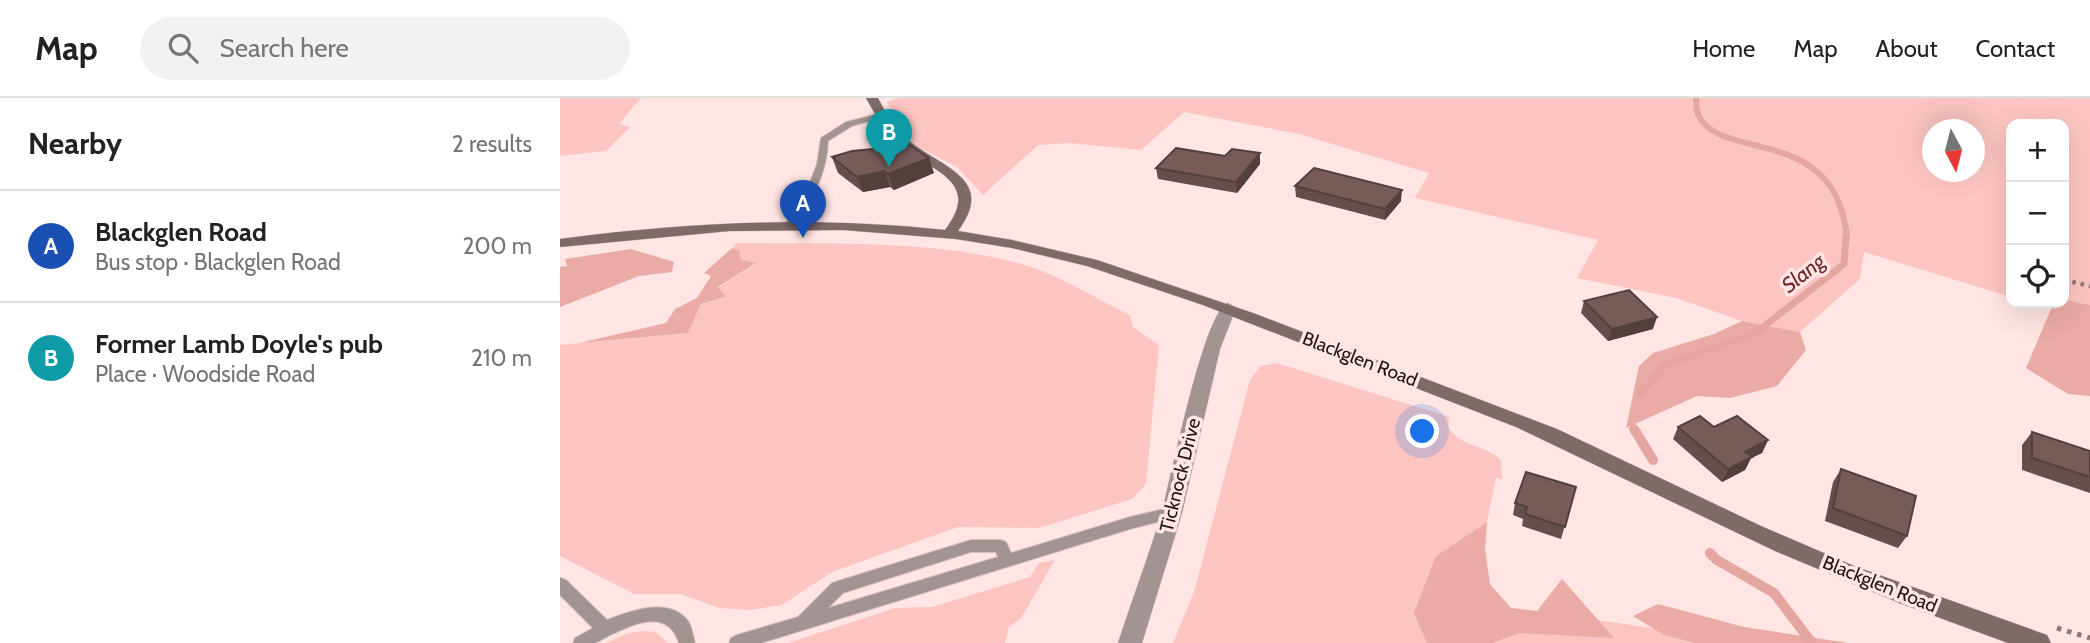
<!DOCTYPE html>
<html lang="en">
<head>
<meta charset="utf-8">
<style>
	body { margin:0; font-family:Cabin,sans-serif; background:#f2f2f2; color:#222 }
	.controls { position:absolute; right:21px; top:21px; display:grid; overflow:hidden; border-radius:14px; box-shadow:0 7px 28px #0002 }
	.controls button { width:63px; height:63px; display:grid; place-items:center; padding:0; border:0; border-bottom:2px solid #e0e0e0; background:#fff; color:#222; font:35px sans-serif }
	.compass { position:absolute; left:1362px; top:21px; width:63px; height:63px; border-radius:50%; background:#fff; box-shadow:0 7px 28px #0002; rotate:173deg }
	.you { position:absolute; left:863px; top:334px; width:24px; height:24px; margin:-18px; border:5px solid #fff; border-radius:50%; background:#1a73e8; box-shadow:0 0 0 10px #1a73e833 }
	.badge { display:grid; place-items:center; width:46px; height:46px; border-radius:50%; background:#db2777; color:#fff; font-size:23px; font-weight:700 }
	.pin { position:absolute; translate:-50% -58px; filter:drop-shadow(0 2px 4px #0008) }
	.pin::after { content:''; position:absolute; top:37px; width:24px; height:21px; background:inherit; clip-path:polygon(0 0,100% 0,50% 100%) }
	.list { margin:0; padding:0; list-style:none }
	h2 { display:flex; justify-content:space-between; align-items:center; height:91px; margin:0; padding:0 28px; font-size:30px }
	h2 small { font-size:23px; font-weight:400; color:#767676 }
	.list li { display:grid; grid-template-columns:46px 1fr auto; gap:21px; align-items:center; box-sizing:border-box; height:112px; padding:0 28px; border-top:2px solid #e0e0e0 }
	.list b { display:block; font-size:26px; white-space:nowrap }
	.list p { margin:0; font-size:23px; white-space:nowrap; color:#767676 }
	.list em { font-size:23px; font-style:normal; color:#767676 }
	.icon { flex:none; width:38px; height:38px; fill:none; stroke:currentColor; stroke-width:2; stroke-linecap:round; stroke-linejoin:round }
	.map { position:relative; flex:none; width:1530px; height:545px; overflow:hidden }
	header { display:flex; align-items:center; gap:42px; box-sizing:border-box; height:98px; padding:0 35px; background:#fff; border-bottom:2px solid #e0e0e0 }
	header strong { font-size:33px }
	nav { display:flex; gap:38px; margin-inline-start:auto; font-size:24px }
	.search { width:490px; height:63px; background:#f2f2f2; display:flex; align-items:center; gap:18px; box-sizing:border-box; padding:0 24px; border-radius:38px; color:#767676; font-size:26px }
	main { display:flex }
	aside { flex:1; background:#fff }
	.map>svg:first-child { display:block }
	.green { fill:#fcc5c1; fill-rule:evenodd }
	.forest { fill:#eaaaa6 }
	.lines { fill:none; stroke-linecap:round; stroke-linejoin:round }
	.stream-far2 { stroke:#e5a5a1; stroke-width:6 }
	.stream-far1 { stroke:#e5a5a1; stroke-width:7 }
	.stream { stroke:#e5a5a1; stroke-width:10 }
	.lane-casing { stroke:#d7c0be; stroke-width:2 }
	.street-casing { stroke:#d7c0be; stroke-width:1 }
	.secondary-casing { stroke:#d7c0be; stroke-width:1 }
	.path-far1 { stroke:#8c7a79; stroke-width:4.5; stroke-dasharray:3.5 5; stroke-linecap:butt }
	.path { stroke:#8c7a79; stroke-width:5; stroke-dasharray:4.5 6; stroke-linecap:butt }
	.lane { fill:#a29493; fill-rule:evenodd }
	.street { fill:#a29493; fill-rule:evenodd }
	.secondary { fill:#7e6b69; fill-rule:evenodd }
	.wall { fill:#654e4d }
	.shaded-wall { fill:#53403e }
	.building { fill:#765b59; stroke:#53403e; stroke-width:2 }
	.labels { text-anchor:middle; dominant-baseline:central; stroke-width:7; stroke-linejoin:round; paint-order:stroke }
	.street-label { font-size:19px; fill:#201515; stroke:#ffe5e3 }
	.water-label { font-size:21px; font-style:italic; fill:#6e2324; stroke:#ffe5e3 }
</style>
</head>
<body>
<header>
<strong>Map</strong>
<div class="search"><svg class="icon" aria-label="search" viewBox="0 0 24 24"><circle cx="10" cy="10" r="6"/><path d="M15 15l6 6"/></svg>Search here</div>
<nav><a>Home</a><a>Map</a><a>About</a><a>Contact</a></nav>
</header>
<main>
<aside>
<h2>Nearby<small>2 results</small></h2>
<ul class="list">
<li><span class="badge" style="background:#1a4fb4">A</span><div><b>Blackglen Road</b><p>Bus stop · Blackglen Road</p></div><em>200 m</em></li>
<li><span class="badge" style="background:#0f9aa8">B</span><div><b>Former Lamb Doyle's pub</b><p>Place · Woodside Road</p></div><em>210 m</em></li>
</ul>
</aside>
<div class="map">
<svg width="1530" height="545" viewBox="0 0 1530 545">
	<rect width="100%" height="100%" fill="#ffe5e3"/>
	<g class="green">
		<polygon points="0,0 81,0 59,26 70,29 46,53 0,58"/>
		<path d="M339,0H1530V207L1504,202V26H1451V199L1304,154L1300,181L1240,234L1182,223L1116,200L1017,180L1038,142L855,100L869,75L739,36L624,14L581,52L510,45L478,47L423,97L397,69L356,48L344,37L346,32L327,4ZM1372,32H1414V74H1372Z"/>
		<path d="M176,145C267,146 380,141 468,168C500,178 539,202 570,217L573,229L599,247L586,386L572,401L479,430L398,429L272,474L222,507L188,512L160,510L120,496H74L0,458V247L128,235L141,206L165,200L158,190L195,166L181,162L179,152L172,150Z"/>
		<path d="M717,265L889,319L888,329C901,350 925,346 941,362L942,381L936,380L927,424L876,458L910,504L1135,536L1169,545H613L634,494L690,282L700,268Z"/>
		<polygon points="495,462 461,520 449,529 445,545 228,545 335,510 372,509 470,479 479,465"/>
		<polygon points="83,533 96,534 108,545 46,545 68,535"/>
	</g>
	<g class="forest">
		<polygon points="172,150 179,152 181,162 196,165 158,189 166,199 141,206 128,235 19,245 106,225 115,211 137,200 151,178 144,175"/>
		<polygon points="71,151 114,164 112,174 79,178 0,209 0,169 7,168 5,161"/>
		<polygon points="1505,202 1530,207 1530,298 1508,296 1466,270 1491,211"/>
		<polygon points="1182,223 1240,234 1246,252 1217,288 1170,300 1137,298 1066,330 1079,268 1093,255 1154,236"/>
		<polygon points="927,424 925,451 930,486 951,510 977,513 1002,481 1054,540 959,535 932,545 867,545 854,515 876,458"/>
		<polygon points="1098,506 1184,529 1288,545 1136,545 1104,537 1073,518"/>
	</g>
	<g class="lines">
		<path class="stream-far2" d="M1136,0C1136,5 1136,11 1138,16C1159,66 1276,23 1287,140"/>
		<polyline class="stream-far1" points="1081,295 1106,266 1194,236 1284,166 1286,138"/>
		<g class="stream">
			<polyline points="1074,331 1093,362"/>
			<polyline points="1150,455 1157,462 1214,495 1252,545"/>
		</g>
		<defs>
			<g id="lane">
				<path d="M321,15L325,17L324,19L292,28L268,43C267,76 252,102 234,129H226L225,127L249,87L257,66L261,40L286,24Z"/>
				<path d="M612,409L617,411L619,415L617,419L570,431L201,545H169L171,540L177,537L238,519L272,485L278,483L411,442H441L446,444L451,455L570,419ZM411,454H436L438,459L268,510L283,495Z"/>
				<path d="M0,480L6,482L47,522C70,513 109,498 128,523C132,529 133,538 135,545H119C109,513 79,523 55,535C48,537 41,543 35,545C29,545 19,545 13,545L15,540L33,530L0,497Z"/>
			</g>
			<path id="street" d="M668,205L676,210L660,251L622,415L582,545H558C572,502 588,460 601,417C610,386 644,211 668,205Z"/>
			<path id="secondary" d="M306,0H318C325,14 334,29 346,40C378,69 438,79 398,133L452,142L537,162L693,215L997,331L1201,428L1294,468L1487,537L1491,545H1448L1342,506L1215,453L956,329L643,207L527,168L452,150L396,141L283,132L170,133L0,149V141C129,124 256,118 385,132C424,81 368,73 337,45C324,33 315,16 306,0Z"/>
		</defs>
		<use href="#lane" class="lane-casing"/>
		<use href="#street" class="street-casing"/>
		<use href="#secondary" class="secondary-casing"/>
		<polyline class="path-far1" points="1504,182 1530,188"/>
		<polyline class="path" points="1497,530 1530,540"/>
		<use href="#lane" class="lane"/>
		<use href="#street" class="street"/>
		<use href="#secondary" class="secondary"/>
	</g>
	<g class="wall">
		<polygon points="700,55 700,66 677,95 598,81 596,70 665,58"/>
		<polygon points="272,59 374,75 334,92 330,89 303,94 278,75"/>
		<polygon points="735,88 841,103 825,122 736,99"/>
		<polygon points="1024,203 1093,231 1048,243 1021,215"/>
		<polygon points="1118,329 1154,329 1208,342 1202,355 1191,360 1185,372 1162,384 1113,341"/>
		<polygon points="1472,334 1530,353 1530,395 1462,372 1462,347"/>
		<polygon points="1281,371 1347,438 1338,450 1265,423 1273,384"/>
		<polygon points="1016,389 1001,441 962,428 963,421 953,417 955,405"/>
	</g>
	<g class="shaded-wall">
		<polygon points="700,55 700,66 677,95 676,84"/>
		<polygon points="369,60 374,75 334,92 328,76"/>
		<polygon points="324,73 330,89 303,94 297,79"/>
		<polygon points="842,92 841,103 825,122 825,111"/>
		<polygon points="1097,219 1093,231 1048,243 1052,231"/>
		<polygon points="1208,342 1202,355 1191,360 1185,372 1162,384 1168,371 1185,354"/>
	</g>
	<g class="building">
		<polygon points="333,36 369,60 328,76 324,73 297,79 272,59 292,53 333,49"/>
		<polygon points="616,50 665,58 672,51 700,55 676,84 596,70"/>
		<polygon points="754,70 842,92 825,111 735,88"/>
		<polygon points="1069,192 1097,219 1052,231 1024,203"/>
		<polygon points="1140,318 1154,329 1177,318 1208,342 1185,354 1192,359 1168,371 1118,329"/>
		<polygon points="1472,334 1530,353 1530,379 1472,360"/>
		<polygon points="1281,371 1356,398 1347,438 1273,410"/>
		<polygon points="966,374 1016,389 1005,429 965,416 967,409 955,405"/>
	</g>
	<g class="labels">
		<g class="street-label">
			<text transform="translate(800 261) rotate(21)">Blackglen Road</text>
			<text transform="translate(620 377) rotate(-76)">Ticknock Drive</text>
			<text transform="translate(1320 486) rotate(22)">Blackglen Road</text>
		</g>
		<g class="water-label">
			<text transform="translate(1243 175) rotate(-38)">Slang</text>
		</g>
	</g>
</svg>
<div class="controls">
<button>+</button>
<button>−</button>
<button><svg class="icon" aria-label="locate" viewBox="0 0 24 24"><circle cx="12" cy="12" r="6"/><path d="M12 2v4M12 18v4M2 12h4M18 12h4"/></svg></button>
</div>
<svg class="compass" viewBox="-18 -18 36 36"><path d="M0-13l5 13h-10z" fill="#e53935"/><path d="M0 13l5-13h-10z" fill="#767676"/></svg>
<div class="you"></div>
<div class="pin badge" style="left:243px;top:140px;background:#1a4fb4">A</div>
<div class="pin badge" style="left:329px;top:69px;background:#0f9aa8">B</div>
</div>
</main>
</body>
</html>
